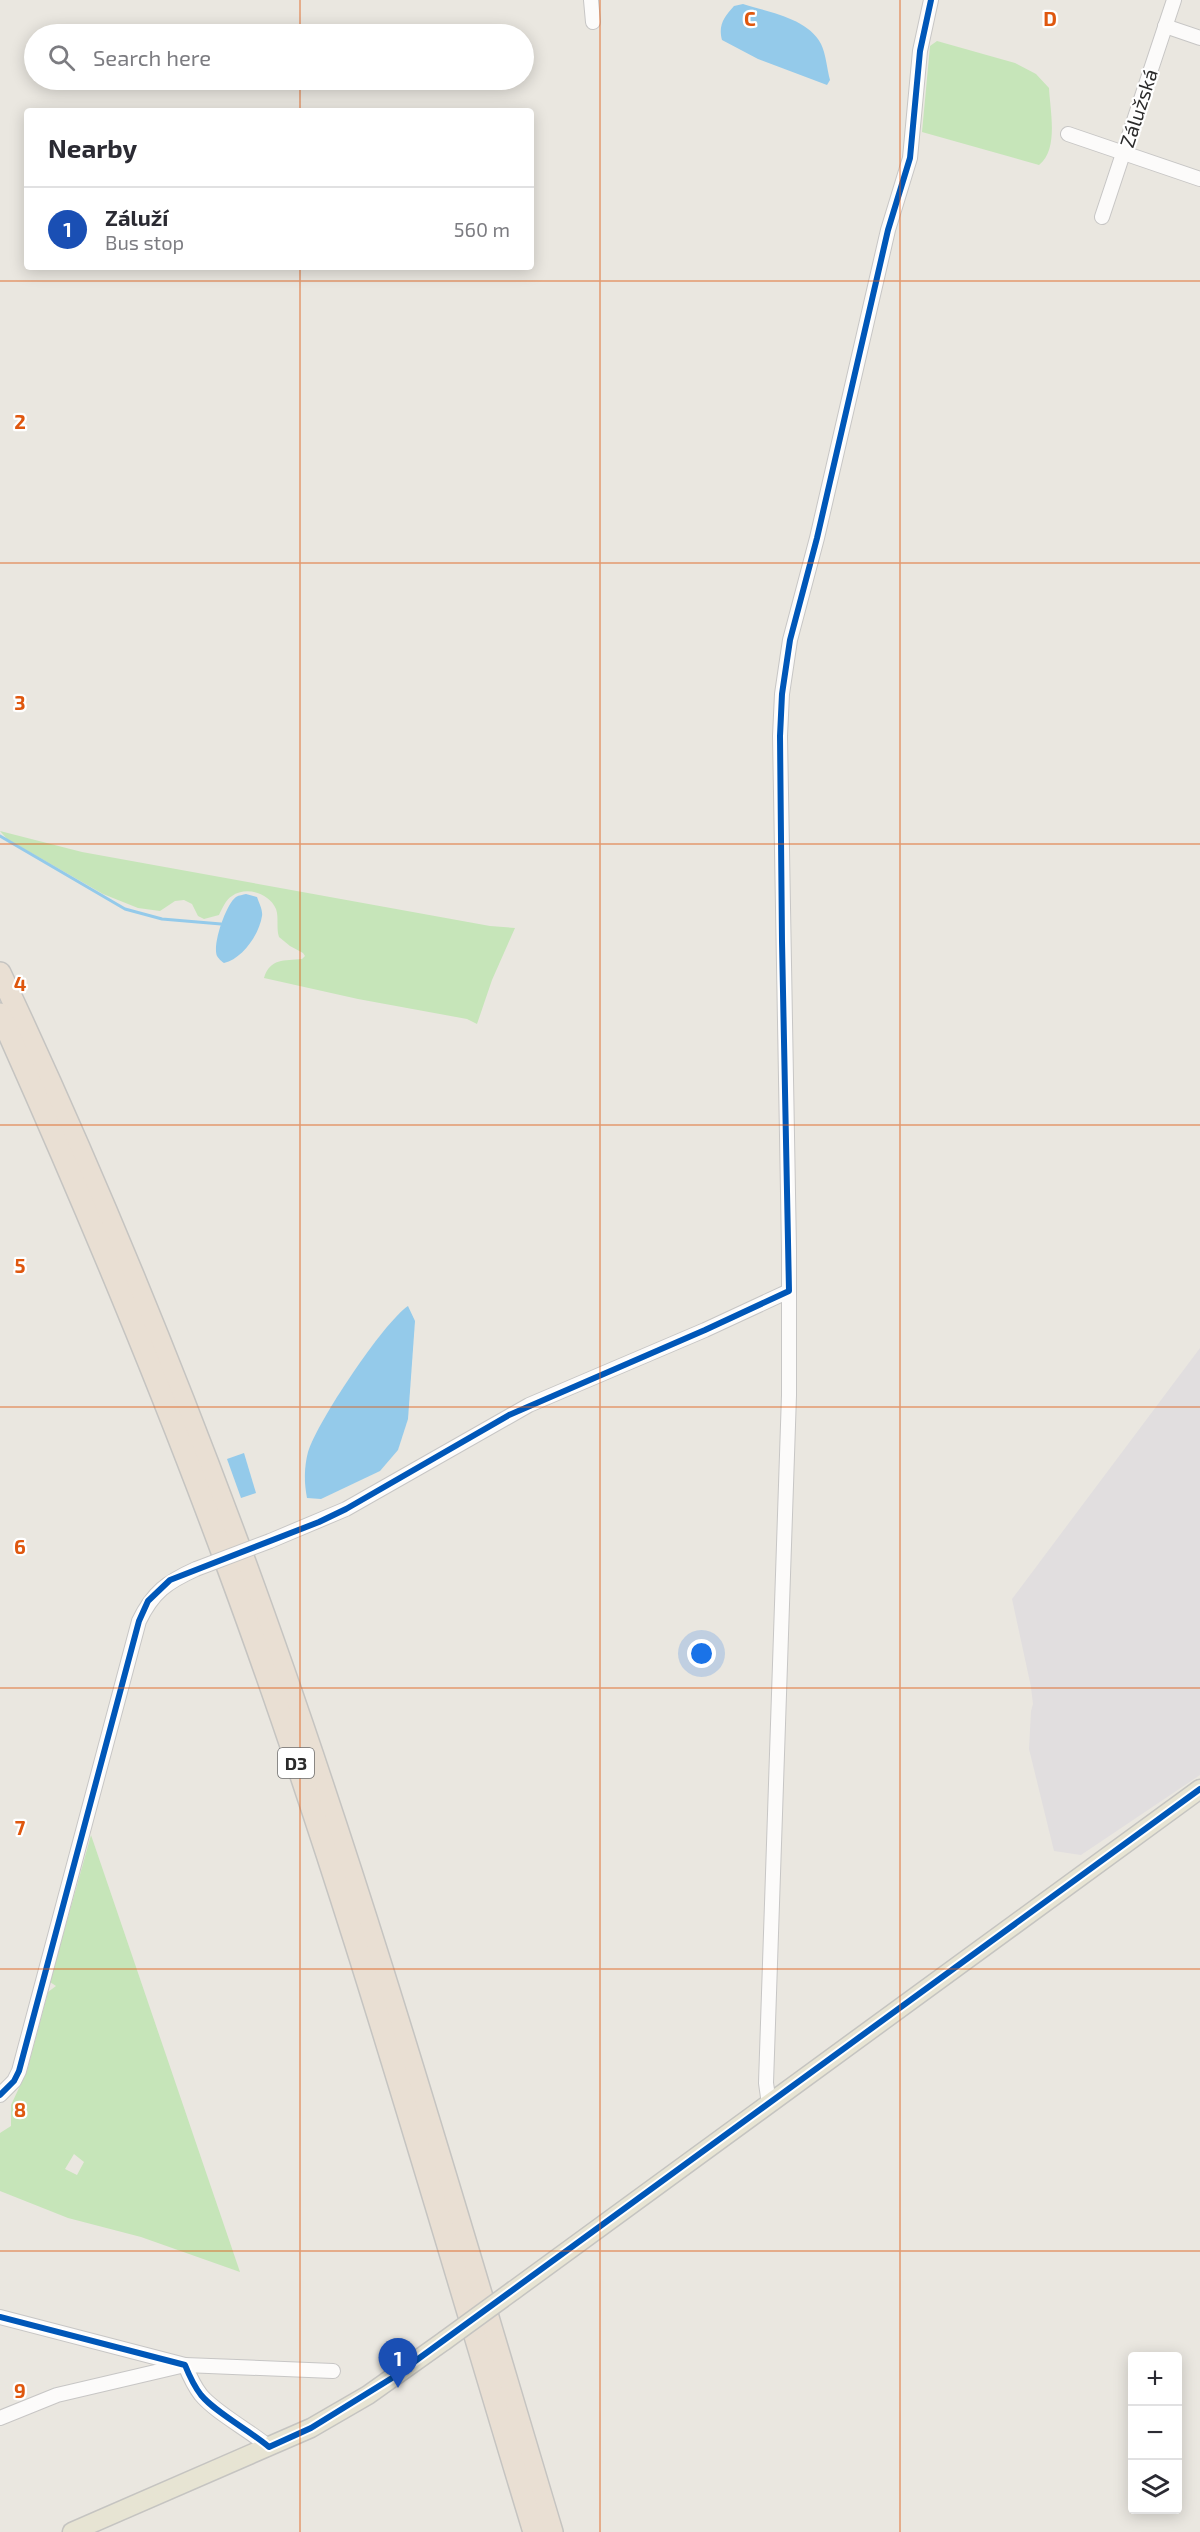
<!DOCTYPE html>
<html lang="en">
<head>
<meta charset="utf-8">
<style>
	body { margin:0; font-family:"Exo 2",sans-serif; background:#f7f7f7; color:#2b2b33 }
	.controls { position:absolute; right:18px; bottom:18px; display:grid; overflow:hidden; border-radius:6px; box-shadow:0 3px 15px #0003 }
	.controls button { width:54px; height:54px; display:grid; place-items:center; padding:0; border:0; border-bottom:2px solid #e1e1e2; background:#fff; color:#2b2b33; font:30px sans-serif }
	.you { position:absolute; left:702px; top:1654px; width:21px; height:21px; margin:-15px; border:4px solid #fff; border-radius:50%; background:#1a73e8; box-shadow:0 0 0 9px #1a73e833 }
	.badge { display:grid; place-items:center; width:39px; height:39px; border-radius:50%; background:#ea580c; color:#fff; font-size:20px; font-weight:700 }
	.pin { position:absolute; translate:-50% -50px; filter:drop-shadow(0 2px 3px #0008) }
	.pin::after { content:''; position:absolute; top:32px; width:21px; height:18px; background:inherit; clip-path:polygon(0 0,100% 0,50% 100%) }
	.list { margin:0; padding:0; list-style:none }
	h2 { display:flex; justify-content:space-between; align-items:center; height:78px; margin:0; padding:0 24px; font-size:26px }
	h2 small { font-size:20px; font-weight:400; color:#7c7c81 }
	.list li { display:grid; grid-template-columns:39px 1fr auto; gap:18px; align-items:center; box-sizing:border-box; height:84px; padding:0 24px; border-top:2px solid #e1e1e2 }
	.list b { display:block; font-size:22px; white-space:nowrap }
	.list p { margin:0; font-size:20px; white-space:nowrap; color:#7c7c81 }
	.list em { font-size:20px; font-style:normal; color:#7c7c81 }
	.icon { flex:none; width:33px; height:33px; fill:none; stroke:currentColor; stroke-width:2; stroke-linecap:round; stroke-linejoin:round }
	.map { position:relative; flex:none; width:1200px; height:2532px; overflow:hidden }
	.search { position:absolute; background:#fff; box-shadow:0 3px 15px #0003; left:24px; top:24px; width:510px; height:66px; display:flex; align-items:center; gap:15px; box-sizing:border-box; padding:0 21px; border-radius:33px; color:#7c7c81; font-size:22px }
	.panel { position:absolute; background:#fff; box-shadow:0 3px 15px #0003; left:24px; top:108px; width:510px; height:162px; border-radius:6px }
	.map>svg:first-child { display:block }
	.industrial { fill:#e1dedf }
	.green { fill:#c6e5b9; fill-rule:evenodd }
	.water { fill:#94caea }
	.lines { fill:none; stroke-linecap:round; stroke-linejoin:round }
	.stream { stroke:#94caea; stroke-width:3 }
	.minor-casing { stroke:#c7c6c5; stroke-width:16 }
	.major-casing { stroke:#c5c4c1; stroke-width:21 }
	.highway-casing { stroke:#c5c4c1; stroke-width:24 }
	.minor { stroke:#fcfbfa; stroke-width:14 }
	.major { stroke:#e7e4d3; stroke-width:18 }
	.highway { stroke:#e9dfd3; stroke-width:21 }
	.minor-bridge-casing { stroke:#c7c6c5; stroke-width:16; stroke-linecap:butt }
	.major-bridge-casing { stroke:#c5c4c1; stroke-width:21; stroke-linecap:butt }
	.minor-bridge { stroke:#fcfbfa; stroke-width:14 }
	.major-bridge { stroke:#e7e4d3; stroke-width:18 }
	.cycleway-casing { stroke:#fff; stroke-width:10 }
	.cycleway { stroke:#0057b8; stroke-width:6 }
	.grid { fill:none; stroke:#df570e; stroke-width:1.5; stroke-opacity:0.55 }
	.labels { text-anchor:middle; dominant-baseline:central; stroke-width:4.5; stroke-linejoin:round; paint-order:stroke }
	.shield { fill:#fff; stroke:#6b6b6b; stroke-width:1.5 }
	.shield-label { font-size:18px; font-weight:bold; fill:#2b2b2b }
	.street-label { font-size:20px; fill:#2b2b2b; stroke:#fff }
	.grid-label { font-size:20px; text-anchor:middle; font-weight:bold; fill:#df570e; stroke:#fff; stroke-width:4.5; stroke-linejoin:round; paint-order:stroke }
</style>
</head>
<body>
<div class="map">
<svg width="1200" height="2532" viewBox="0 0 1200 2532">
	<rect width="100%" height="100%" fill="#eae7e0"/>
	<polygon class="industrial" points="1200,1348 1200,1775 1081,1855 1054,1851 1029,1749 1031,1711 1033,1704 1031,1687 1012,1599"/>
	<g class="green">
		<path d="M937,41L1015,63L1036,74L1049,88C1050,110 1059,150 1039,165L922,132L930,46Z"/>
		<path d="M0,831L82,852L490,926L515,928L492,980L477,1024L467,1019L358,999L264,978C270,958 284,961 302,959L305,956L303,953L290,946L279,937C276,928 279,917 276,909C269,893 246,886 232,896C226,899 222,909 219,915L204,919L198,916L192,904L184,900L175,901L160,911L138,908L103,894L7,839Z"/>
		<path d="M91,1835L240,2272L141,2237L68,2218L0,2191V2133L11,2126V2105L27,2071L48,1992L56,1986L50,1982ZM74,2154L84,2162L77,2175L65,2169Z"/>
	</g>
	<g class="water">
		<path d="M743,4C767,12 808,18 821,44C826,54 827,69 830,80L827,85L758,59L722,40C718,25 724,17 734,6Z"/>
		<path d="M246,894L257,897C259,903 263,910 262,916C259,935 242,959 224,963C222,962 218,958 217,956C212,945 226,904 236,897C239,895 243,895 246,894Z"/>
		<path d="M408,1306L415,1321L408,1419L398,1450L380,1471L321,1499L307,1498C304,1483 304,1467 308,1452C317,1422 383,1323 408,1306Z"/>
		<polygon points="244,1453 256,1493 241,1498 227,1459"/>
	</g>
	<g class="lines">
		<polyline class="stream" points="0,836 125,909 162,919 221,924"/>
		<defs>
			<g id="minor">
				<polyline points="591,0 593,22"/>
				<polyline points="1165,26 1200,38"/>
				<polyline points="1068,134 1200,179"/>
				<polyline points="1102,217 1174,0"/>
				<polyline points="270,1541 346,1509 529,1405 705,1330 789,1291"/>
				<path d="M0,2095L14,2081L19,2071L139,1621C153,1592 167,1582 196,1569"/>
				<polyline points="769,2104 766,2083 789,1395 789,1250 780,736 782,694 790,640 817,538 888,230 910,158 920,51 931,0"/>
				<path d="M0,2317L185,2365C189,2375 194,2386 201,2395C216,2413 249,2430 269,2447"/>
				<polyline points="0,2418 57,2395 185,2365 333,2371"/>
			</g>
			<g id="major">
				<polyline points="514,2290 1200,1789"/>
				<polyline points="72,2532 311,2428 368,2395 444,2341"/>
			</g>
			<g id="highway">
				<path d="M0,973C91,1166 172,1364 246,1565C362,1882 455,2208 552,2532"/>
				<path d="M0,1014C82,1197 159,1380 228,1568C345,1884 436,2210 534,2532"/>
			</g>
		</defs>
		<use href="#minor" class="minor-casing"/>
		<use href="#major" class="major-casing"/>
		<use href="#highway" class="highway-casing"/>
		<use href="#minor" class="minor"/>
		<use href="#major" class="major"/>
		<use href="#highway" class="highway"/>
		<defs>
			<polyline id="minor-bridge" points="196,1569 270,1541"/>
			<polyline id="major-bridge" points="444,2341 514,2290"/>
		</defs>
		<use href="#minor-bridge" class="minor-bridge-casing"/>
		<use href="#major-bridge" class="major-bridge-casing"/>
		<use href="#minor-bridge" class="minor-bridge"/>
		<use href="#major-bridge" class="major-bridge"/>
		<defs>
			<g id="cycleway">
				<polyline points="0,2095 14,2081 19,2071 139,1621 148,1601 170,1580 319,1522 346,1509 509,1415 705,1330 789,1291 782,941 780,736 782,694 790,640 817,538 888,230 910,158 920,51 931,0"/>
				<path d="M0,2317L185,2365C189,2375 194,2386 201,2395C216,2413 249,2430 269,2447L311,2428L392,2378L1200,1789"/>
			</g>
		</defs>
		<use href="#cycleway" class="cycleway-casing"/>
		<use href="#cycleway" class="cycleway"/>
	</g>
	<path class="grid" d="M300,0V34M600,0V2532M900,0V2532M300,80V111M300,267V2532M0,281H1200M0,563H1200M0,844H1200M0,1125H1200M0,1407H1200M0,1688H1200M0,1969H1200M0,2251H1200"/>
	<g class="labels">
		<rect class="shield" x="278" y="1748" width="36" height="30" rx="4.5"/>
		<g class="shield-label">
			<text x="296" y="1763">D3</text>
		</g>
		<g class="street-label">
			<text transform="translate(1138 108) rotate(-72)">Zálužská</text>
		</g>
	</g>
	<g class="grid-label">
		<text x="750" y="26">C</text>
		<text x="1050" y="26">D</text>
		<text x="20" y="429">2</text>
		<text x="20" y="710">3</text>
		<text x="20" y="991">4</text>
		<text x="20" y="1273">5</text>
		<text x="20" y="1554">6</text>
		<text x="20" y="1835">7</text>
		<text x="20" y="2117">8</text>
		<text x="20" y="2398">9</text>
	</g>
</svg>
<div class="controls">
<button>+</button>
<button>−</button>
<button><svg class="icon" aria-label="layers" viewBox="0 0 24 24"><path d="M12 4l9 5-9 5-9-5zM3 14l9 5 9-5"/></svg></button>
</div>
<div class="you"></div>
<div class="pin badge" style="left:398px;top:2388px;background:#1a4fb4">1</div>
<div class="search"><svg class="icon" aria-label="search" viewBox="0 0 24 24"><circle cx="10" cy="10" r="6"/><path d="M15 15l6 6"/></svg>Search here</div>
<section class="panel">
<h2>Nearby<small></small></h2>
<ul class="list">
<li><span class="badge" style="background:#1a4fb4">1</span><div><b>Záluží</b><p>Bus stop</p></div><em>560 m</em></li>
</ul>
</section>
</div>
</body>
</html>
